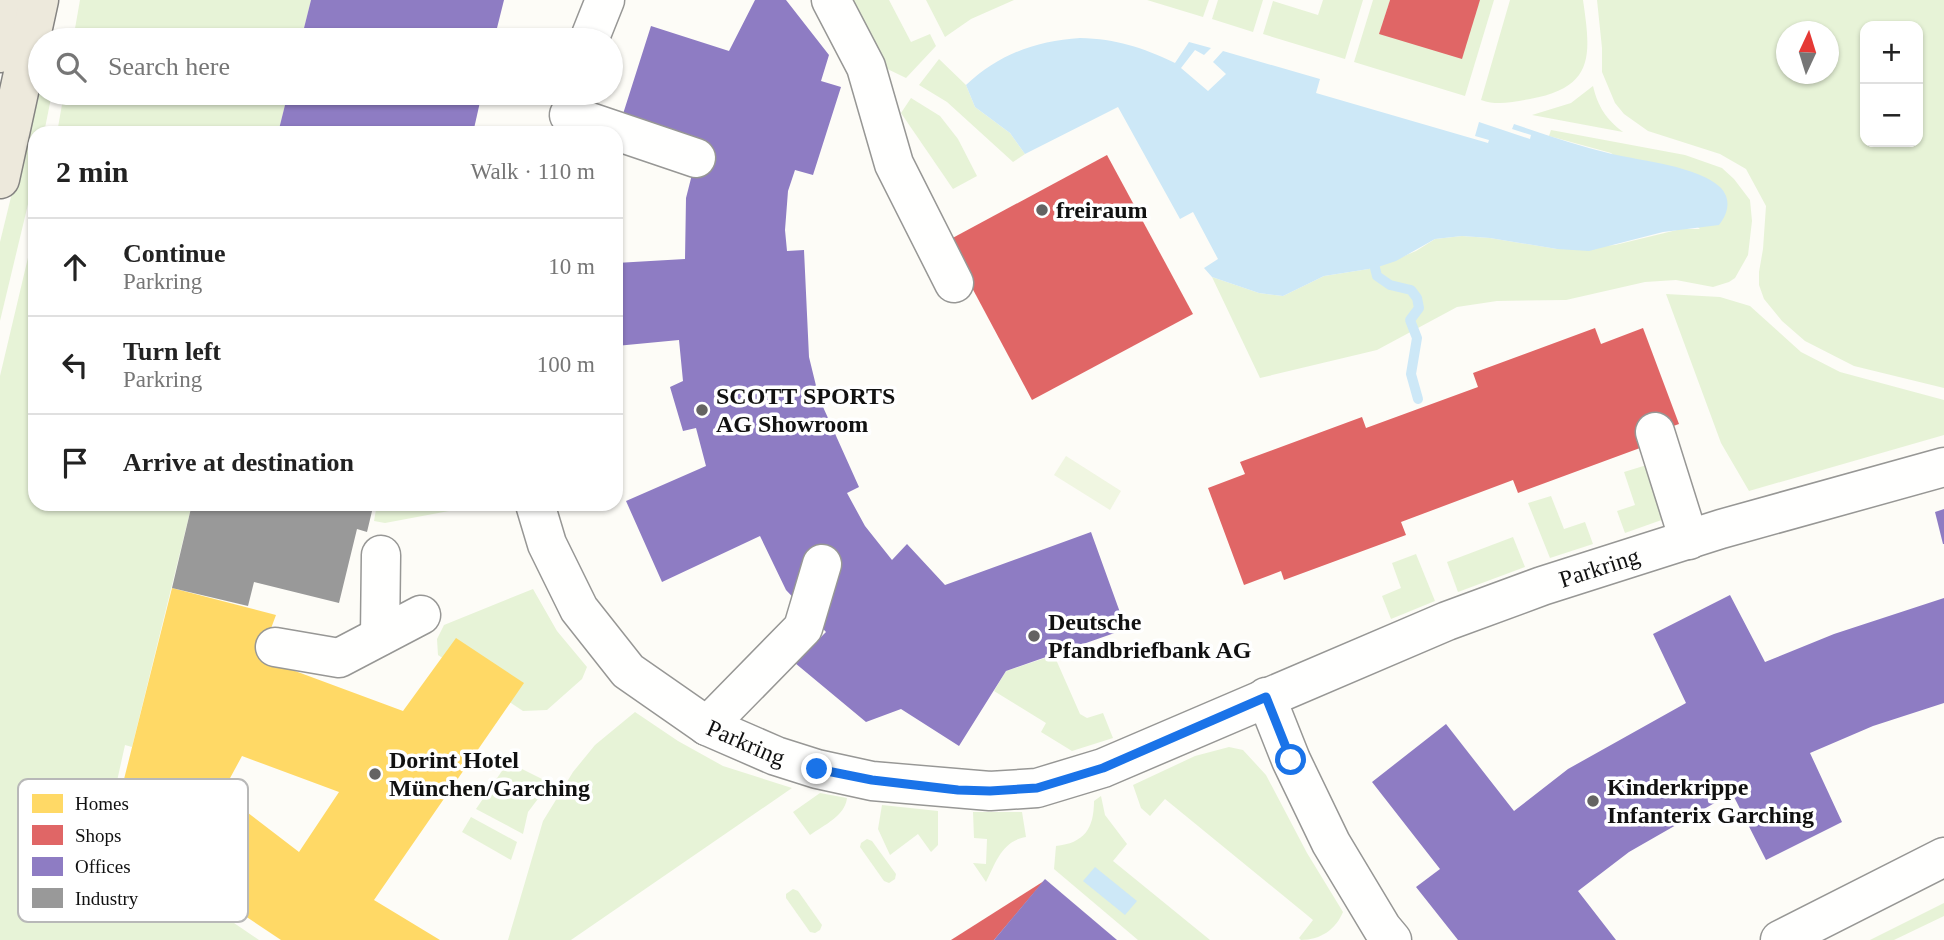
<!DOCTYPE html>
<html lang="en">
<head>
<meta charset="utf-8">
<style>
	body { margin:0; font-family:Georgia,serif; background:#f6f6f6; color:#222 }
	.controls { position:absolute; right:21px; top:21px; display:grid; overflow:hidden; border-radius:14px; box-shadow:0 2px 5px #0004 }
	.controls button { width:63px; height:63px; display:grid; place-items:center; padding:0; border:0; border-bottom:2px solid #e0e0e0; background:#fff; color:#222; font:35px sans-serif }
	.compass { position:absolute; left:1776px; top:21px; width:63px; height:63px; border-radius:50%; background:#fff; box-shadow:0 2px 5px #0004; rotate:4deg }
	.stop { position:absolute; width:21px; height:21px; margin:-16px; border:5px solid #1a73e8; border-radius:50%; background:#fff }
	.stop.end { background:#1a73e8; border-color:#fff; box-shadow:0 2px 7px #0008 }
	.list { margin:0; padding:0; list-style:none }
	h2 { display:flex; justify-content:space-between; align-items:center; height:91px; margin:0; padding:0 28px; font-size:30px }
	h2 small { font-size:23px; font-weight:400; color:#767676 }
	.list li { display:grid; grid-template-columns:46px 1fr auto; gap:21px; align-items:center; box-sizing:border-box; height:98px; padding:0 28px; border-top:2px solid #e0e0e0 }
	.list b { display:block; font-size:26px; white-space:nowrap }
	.list p { margin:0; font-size:23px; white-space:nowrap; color:#767676 }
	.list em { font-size:23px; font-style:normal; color:#767676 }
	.icon { flex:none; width:38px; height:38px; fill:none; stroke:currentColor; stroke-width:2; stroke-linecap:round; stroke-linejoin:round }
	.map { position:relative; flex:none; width:1944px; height:940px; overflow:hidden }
	.search { position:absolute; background:#fff; box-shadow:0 2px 5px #0004; left:28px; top:28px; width:595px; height:77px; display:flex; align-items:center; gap:18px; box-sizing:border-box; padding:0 24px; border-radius:38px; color:#767676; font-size:26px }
	.panel { position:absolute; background:#fff; box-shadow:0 2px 5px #0004; left:28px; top:126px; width:595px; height:385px; border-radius:21px }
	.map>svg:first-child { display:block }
	.green { fill:#e7f3d7; fill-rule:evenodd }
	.pitch { fill:#f0f6e1 }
	.water { fill:#cde8f7 }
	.homes { fill:#ffd966; fill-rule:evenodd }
	.shops { fill:#e06666 }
	.offices { fill:#8e7cc3 }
	.industry { fill:#999 }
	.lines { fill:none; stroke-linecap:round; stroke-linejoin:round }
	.stream { stroke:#cde8f7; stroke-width:10 }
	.minor-casing { stroke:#979795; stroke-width:41 }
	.major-casing { stroke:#858482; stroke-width:41 }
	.minor { stroke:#fffffe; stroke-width:38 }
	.major { stroke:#ede9dc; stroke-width:38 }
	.route { stroke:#1a73e8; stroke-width:9 }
	.poi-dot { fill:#646362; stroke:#fff; stroke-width:2.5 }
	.labels { text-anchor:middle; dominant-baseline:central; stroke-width:7; stroke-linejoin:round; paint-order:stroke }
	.poi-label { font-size:24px; font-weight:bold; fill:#111; stroke:#fff; text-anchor:start }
	.street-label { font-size:24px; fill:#111; stroke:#fff }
	.key { fill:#fff; stroke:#b8b8b8; stroke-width:2 }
	.key-label { font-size:19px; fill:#111 }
</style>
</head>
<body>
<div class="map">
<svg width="1944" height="940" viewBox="0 0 1944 940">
	<rect width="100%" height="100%" fill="#fdfcf7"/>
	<g class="green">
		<polygon points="80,0 311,0 301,40 73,40"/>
		<polygon points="840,0 889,0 911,42 930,34 936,46 906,78 873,62"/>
		<polygon points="926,0 1014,0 971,19 945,37"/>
		<polygon points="1147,0 1209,0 1203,17"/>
		<polygon points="1218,0 1263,0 1253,32 1212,19"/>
		<polygon points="1323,0 1363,0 1345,59 1263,34 1273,1 1318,15"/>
		<polygon points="1373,0 1390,0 1380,33 1480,0 1494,0 1465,96 1354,62"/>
		<path d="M1510,0H1583C1591,55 1595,87 1530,99C1512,102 1498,106 1481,100Z"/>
		<path d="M1597,0H1944V388L1854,366L1805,341L1782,321L1764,299L1759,285V272L1763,249L1766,206L1746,169L1720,154L1648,131L1624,114L1615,103L1602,72V48ZM1865,26H1918V142H1865ZM1786,32H1828V74H1786Z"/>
		<polygon points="40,56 40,93 52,93 44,133 35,133 35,175 0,321 0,242 21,156"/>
		<polygon points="939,59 966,85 975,107 1010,133 1025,154 1013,162 947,102 919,85"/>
		<path d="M1593,86C1598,107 1606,119 1623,132L1532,115L1571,103Z"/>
		<polygon points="64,93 288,93 278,133 57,133"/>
		<polygon points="911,98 940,116 958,139 977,176 953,189 901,113"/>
		<polygon points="1551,130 1685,155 1722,168 1734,179 1750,200 1752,221 1748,255 1735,278 1729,282 1713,287 1676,280 1645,282 1566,300 1497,301 1457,307 1377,350 1260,378 1212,277 1259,293 1283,296 1324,276 1375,268 1416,251 1435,239 1462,236 1490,238 1557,249 1615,245 1681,229 1700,229 1611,153 1549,136"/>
		<polygon points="35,228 35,504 192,504 132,747 125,745 105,835 259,940 0,940 0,376"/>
		<polygon points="1666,294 1720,297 1750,306 1801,352 1840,372 1944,400 1944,435 1749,491 1721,443"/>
		<polygon points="1650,464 1670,517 1625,533 1617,511 1635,505 1624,472"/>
		<polygon points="1551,496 1564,529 1585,522 1593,544 1550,558 1528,503"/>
		<polygon points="377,504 471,504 465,508 385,523 374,521"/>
		<polygon points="1513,537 1525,567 1458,592 1447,562"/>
		<polygon points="1416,554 1435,601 1391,619 1382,596 1401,588 1392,563"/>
		<polygon points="533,589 557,631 587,667 582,679 547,710 523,711 438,655 437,639 444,625"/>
		<polygon points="1054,655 1080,714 1087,718 1103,713 1113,738 1072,751 1041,732 1046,723 994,691 1006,671"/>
		<polygon points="635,712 678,741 723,766 792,788 571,940 508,940 543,821 573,772 595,745"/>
		<path d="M1229,747L1243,750L1266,775L1307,853L1343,912C1336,929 1321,940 1301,940L1299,938L1313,920L1165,799L1150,816L1141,808L1133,785L1195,756Z"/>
		<polygon points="508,762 550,783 528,812 523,834 476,809"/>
		<path d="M820,793L847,798C845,816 824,825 810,835L793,812Z"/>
		<path d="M1101,796L1105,815L1127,844L1113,861L1210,940H1138L1054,869L1056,846C1084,843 1094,829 1094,801Z"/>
		<polygon points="882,805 938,811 938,845 931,852 918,834 890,855 878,829"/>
		<path d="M973,812H1022L1026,837C1002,841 996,862 986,882L973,863L986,864L987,839L974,838Z"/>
		<polygon points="471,817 517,842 511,860 462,832"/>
		<polygon points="867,839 872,841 896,874 895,879 889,883 884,881 860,847 861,843"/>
		<polygon points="793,889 798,891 822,925 820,930 815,933 810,932 786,898 786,894"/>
		<polygon points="1944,903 1944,916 1894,940 1870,940"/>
	</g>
	<polygon class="pitch" points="1066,456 1121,491 1110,510 1054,475"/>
	<g class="water">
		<path d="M1080,38C1117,39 1141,47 1175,63L1189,42L1211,48L1204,55L1195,50L1181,68L1208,91L1226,74L1213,62L1223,51L1320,79L1316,93L1488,143L1489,140L1475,136L1479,122L1530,139L1531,135L1512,129L1514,124C1546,135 1579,146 1612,154C1642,161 1697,166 1720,187C1732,199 1728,214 1719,225L1663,232L1589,251L1557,249L1490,238L1462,236L1435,239L1396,261L1375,268L1324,276L1283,296L1259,293L1212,277L1204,268L1218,259L1193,212L1180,219L1118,107L1025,154L1010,133L975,107L966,85C999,54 1036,41 1080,38Z"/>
		<polygon points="1095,867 1137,901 1125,915 1083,881"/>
	</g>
	<path class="homes" d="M172,588L276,615L260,658L403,711L456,638L524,683L374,900L440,940H281L112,827ZM242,756L339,792L299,852L222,793Z"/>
	<g class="shops">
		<polygon points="1390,0 1480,0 1462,59 1379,34"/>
		<polygon points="1107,155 1193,314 1032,400 947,241"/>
		<polygon points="1595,328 1601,344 1643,328 1679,424 1636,439 1640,448 1518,493 1513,480 1401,522 1406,535 1284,580 1281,571 1244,585 1208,488 1245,474 1240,462 1362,417 1366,428 1478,387 1473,373"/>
		<polygon points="1044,881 994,940 951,940"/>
	</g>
	<g class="offices">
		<polygon points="311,0 504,0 494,40 301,40"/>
		<polygon points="755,0 786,0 829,55 821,81 841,87 813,175 795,170 788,191 785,230 787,251 804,250 809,357 819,398 859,487 847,493 865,526 892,560 907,544 945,585 1091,532 1126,629 1006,671 959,746 901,709 866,722 795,663 826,632 786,590 760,536 662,582 626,501 706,466 696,428 683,431 670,387 683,381 679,340 616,346 616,263 685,259 686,198 701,139 623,114 651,26 729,51"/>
		<polygon points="288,93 482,93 473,133 278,133"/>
		<polygon points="1944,509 1944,544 1943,544 1935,512"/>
		<polygon points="1730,595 1765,662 1834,634 1944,598 1944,703 1873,726 1810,753 1842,822 1766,860 1732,793 1629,852 1578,891 1616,940 1458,940 1416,887 1440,869 1372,782 1446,724 1514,811 1568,769 1686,703 1653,634"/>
		<polygon points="1045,879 1117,940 994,940"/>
	</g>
	<polygon class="industry" points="192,504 363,504 373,507 367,532 357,529 339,603 254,582 248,606 172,588"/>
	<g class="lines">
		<polyline class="stream" points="1375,268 1377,276 1390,285 1411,290 1417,298 1419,308 1410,320 1417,338 1411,374 1418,399"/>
		<defs>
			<g id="minor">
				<polyline points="831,0 866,67 894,164 954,283"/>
				<polyline points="589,40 605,0"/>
				<polyline points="569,115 696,158"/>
				<polyline points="1655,432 1689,540"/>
				<path id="s1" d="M535,504L547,544L579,609L628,671L707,726L776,756L817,769L872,781L990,791L1037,788L1103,768L1447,621L1542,586L1721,529L1944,467"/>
				<polyline points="380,636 381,555"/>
				<polyline points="275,647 339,658 421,615"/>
				<polyline points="1266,697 1291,760 1331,843 1382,928 1392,940"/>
				<polyline points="707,726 803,628 822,564"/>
				<polyline points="1780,940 1944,857"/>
			</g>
			<g id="major">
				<polyline points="0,53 13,0"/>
				<polyline points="0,179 39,0"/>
			</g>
		</defs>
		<use href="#minor" class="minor-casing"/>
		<use href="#major" class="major-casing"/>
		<use href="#minor" class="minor"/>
		<use href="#major" class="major"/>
	</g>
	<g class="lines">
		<polyline class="route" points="817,769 872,780 958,790 990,791 1037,788 1103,768 1266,697 1291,760"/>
	</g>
	<g class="poi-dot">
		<circle cx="1042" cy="210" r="7"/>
		<circle cx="702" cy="410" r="7"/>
		<circle cx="1034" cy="636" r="7"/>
		<circle cx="375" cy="774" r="7"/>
		<circle cx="1593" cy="801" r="7"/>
	</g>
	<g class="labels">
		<g class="poi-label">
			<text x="1056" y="210">freiraum</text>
			<text x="716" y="396">SCOTT SPORTS<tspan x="716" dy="28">AG Showroom</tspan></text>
			<text x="1048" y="622">Deutsche<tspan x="1048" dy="28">Pfandbriefbank AG</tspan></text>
			<text x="389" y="760">Dorint Hotel<tspan x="389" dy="28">München/Garching</tspan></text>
			<text x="1607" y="787">Kinderkrippe<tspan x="1607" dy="28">Infanterix Garching</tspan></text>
		</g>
		<g class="street-label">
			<text stroke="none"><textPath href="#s1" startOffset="1234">Parkring</textPath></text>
			<text stroke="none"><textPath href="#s1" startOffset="332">Parkring</textPath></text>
		</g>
	</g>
	<rect x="18" y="779" width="230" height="143" rx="10" class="key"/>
	<rect x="32" y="794" width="31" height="19" fill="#ffd966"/>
	<rect x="32" y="825" width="31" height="20" fill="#e06666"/>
	<rect x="32" y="857" width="31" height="19" fill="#8e7cc3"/>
	<rect x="32" y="888" width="31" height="20" fill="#999"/>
	<g class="key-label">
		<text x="75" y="810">Homes</text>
		<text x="75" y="842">Shops</text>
		<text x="75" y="873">Offices</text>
		<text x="75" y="905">Industry</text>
	</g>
</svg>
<div class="controls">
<button>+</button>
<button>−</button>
</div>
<svg class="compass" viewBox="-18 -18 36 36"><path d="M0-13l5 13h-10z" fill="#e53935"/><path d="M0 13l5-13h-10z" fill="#767676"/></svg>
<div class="stop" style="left:1291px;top:760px"></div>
<div class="stop end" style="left:817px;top:769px"></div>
<div class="search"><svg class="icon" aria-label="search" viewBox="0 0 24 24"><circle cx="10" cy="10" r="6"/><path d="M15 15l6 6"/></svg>Search here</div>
<section class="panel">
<h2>2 min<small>Walk · 110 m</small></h2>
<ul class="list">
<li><svg class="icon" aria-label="ahead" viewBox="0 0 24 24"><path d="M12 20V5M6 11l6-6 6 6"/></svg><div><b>Continue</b><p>Parkring</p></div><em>10 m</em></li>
<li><svg class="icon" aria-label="left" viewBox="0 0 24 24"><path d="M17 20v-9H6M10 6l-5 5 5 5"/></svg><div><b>Turn left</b><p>Parkring</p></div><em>100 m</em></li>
<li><svg class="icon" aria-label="arrive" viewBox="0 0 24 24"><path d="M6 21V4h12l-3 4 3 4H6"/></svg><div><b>Arrive at destination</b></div></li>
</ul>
</section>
</div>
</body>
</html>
